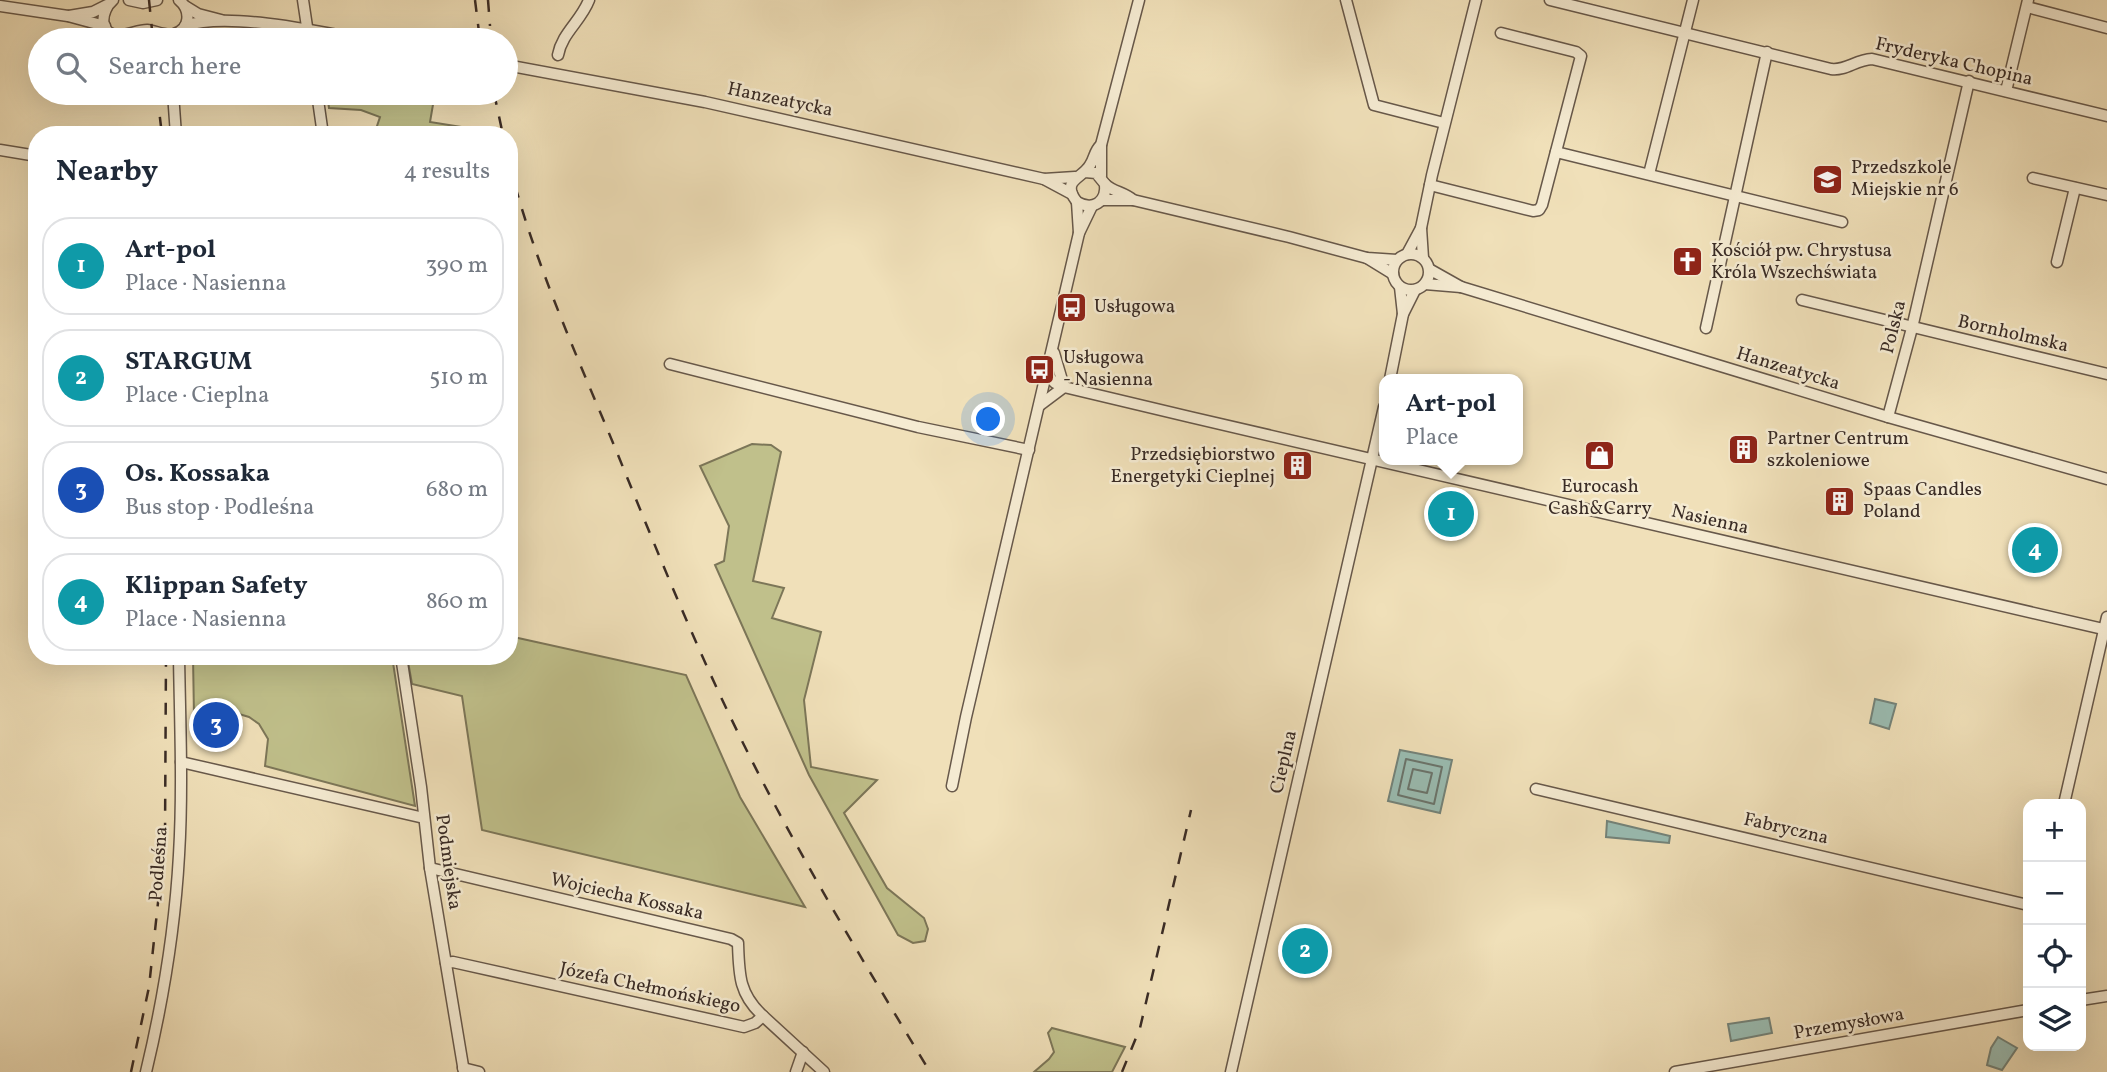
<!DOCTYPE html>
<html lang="en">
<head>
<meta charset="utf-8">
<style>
	body { margin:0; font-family:Vollkorn,serif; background:#f2f2f3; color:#1f2937 }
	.controls { position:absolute; right:21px; bottom:21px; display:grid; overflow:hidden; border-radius:14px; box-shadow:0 7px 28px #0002 }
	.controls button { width:63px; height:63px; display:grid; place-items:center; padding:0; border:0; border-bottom:2px solid #e0e1e3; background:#fff; color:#1f2937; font:35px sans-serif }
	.you { position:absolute; left:989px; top:420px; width:24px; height:24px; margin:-18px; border:5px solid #fff; border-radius:50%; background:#1a73e8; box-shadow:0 0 0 10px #1a73e833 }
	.badge { display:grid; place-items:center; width:46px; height:46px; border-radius:50%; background:#d93025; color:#fff; font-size:23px; font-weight:700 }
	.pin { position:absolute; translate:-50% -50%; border:4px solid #fff; box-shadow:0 2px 7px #0006 }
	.popup { position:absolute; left:1379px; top:374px; width:144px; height:91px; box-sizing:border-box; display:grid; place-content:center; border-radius:14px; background:#fff; filter:drop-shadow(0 2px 5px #0005); font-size:23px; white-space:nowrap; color:#747a83 }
	.popup b { font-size:26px; color:#1f2937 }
	.popup::after { content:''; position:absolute; left:50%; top:100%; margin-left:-14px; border:14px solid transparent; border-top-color:#fff }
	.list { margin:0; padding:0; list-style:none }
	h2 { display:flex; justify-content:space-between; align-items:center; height:91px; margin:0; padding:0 28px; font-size:30px }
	h2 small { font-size:23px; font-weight:400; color:#747a83 }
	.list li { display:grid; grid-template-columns:46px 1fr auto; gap:21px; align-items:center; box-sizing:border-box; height:98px; margin:0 14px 14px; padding:0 14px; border:2px solid #e0e1e3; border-radius:28px }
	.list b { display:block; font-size:26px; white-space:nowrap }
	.list p { margin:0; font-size:23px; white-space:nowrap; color:#747a83 }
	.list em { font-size:23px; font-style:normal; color:#747a83 }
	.icon { flex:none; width:38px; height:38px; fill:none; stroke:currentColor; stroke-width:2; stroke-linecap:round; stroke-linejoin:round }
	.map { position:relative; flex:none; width:2107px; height:1072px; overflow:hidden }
	.search { position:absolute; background:#fff; box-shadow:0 7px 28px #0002; left:28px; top:28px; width:490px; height:77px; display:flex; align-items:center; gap:18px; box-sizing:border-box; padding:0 24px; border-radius:38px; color:#747a83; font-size:26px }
	.panel { position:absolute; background:#fff; box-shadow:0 7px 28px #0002; left:28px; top:126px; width:490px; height:539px; border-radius:28px }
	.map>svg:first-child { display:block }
	.green { fill:#c0c08b; stroke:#7c7658; stroke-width:2 }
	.water { fill:#9abdb3; stroke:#73837a; stroke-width:2 }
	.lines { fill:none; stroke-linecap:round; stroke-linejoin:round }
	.shore { stroke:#6a746c; stroke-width:2 }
	.minor-casing { stroke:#67584a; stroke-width:13 }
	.minor { stroke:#f5ebd2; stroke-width:10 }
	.rail { stroke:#392b25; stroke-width:2.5; stroke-dasharray:12 12; stroke-linecap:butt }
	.labels { text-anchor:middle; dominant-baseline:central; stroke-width:5; stroke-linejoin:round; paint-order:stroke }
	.street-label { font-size:19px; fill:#392b25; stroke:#f5ebd2 }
	.poi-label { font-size:19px; fill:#392b25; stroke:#f5ebd2; text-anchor:start }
</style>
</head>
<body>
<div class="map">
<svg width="2107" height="1072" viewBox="0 0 2107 1072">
	<rect width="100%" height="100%" fill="#f0e0b9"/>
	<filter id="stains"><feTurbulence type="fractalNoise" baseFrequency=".00286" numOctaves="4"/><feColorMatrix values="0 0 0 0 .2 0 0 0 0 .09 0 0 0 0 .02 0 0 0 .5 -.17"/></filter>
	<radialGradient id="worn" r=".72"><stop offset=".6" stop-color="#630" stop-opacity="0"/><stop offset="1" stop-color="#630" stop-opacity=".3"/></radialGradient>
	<g class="green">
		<polygon points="327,93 435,93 430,122 461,127 464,135 374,135 380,117 361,110 329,108"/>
		<polygon points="752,444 771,445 781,452 753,581 784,588 772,618 821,632 804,700 811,767 877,780 844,813 887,888 924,918 928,929 925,941 913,943 898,935 809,775 715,565 724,561 729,526 700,466"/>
		<polygon points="509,636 686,675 740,797 805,907 482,830 462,696 412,684 407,656 509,656"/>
		<polygon points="193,656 392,656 415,806 265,766 268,739 259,724 249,717 229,711 202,721 194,716"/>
		<polygon points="1052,1028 1125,1047 1112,1072 1034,1072 1049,1059 1054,1052 1048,1033"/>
	</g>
	<g class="water">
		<polygon points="1875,699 1896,704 1889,729 1870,723"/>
		<polygon points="1400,750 1452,760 1440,813 1388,801"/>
		<polygon points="1607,821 1670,836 1669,843 1606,837"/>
		<polygon points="1769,1018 1772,1033 1731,1041 1728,1024"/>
		<polygon points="1998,1037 2017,1048 2002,1070 1987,1065 1991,1048"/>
	</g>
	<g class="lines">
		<g class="shore">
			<polygon points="1406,759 1442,767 1434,804 1398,795"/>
			<polygon points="1413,769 1432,773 1427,793 1408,789"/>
		</g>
		<defs>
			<g id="minor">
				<path d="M113,0C100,11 98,36 120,35C129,35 138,30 147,30C156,31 165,36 174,34C191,29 191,10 179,0"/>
				<polyline points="129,0 143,3 157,0"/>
				<polyline points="303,0 309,40"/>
				<polyline points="1346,0 1374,105 1444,123"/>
				<path d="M1550,0L1831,69C1846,71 1855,60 1872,59L2107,116"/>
				<polyline points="0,6 68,16 105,26"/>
				<polyline points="185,6 198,14 221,20"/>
				<polyline points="2027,7 2107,28"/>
				<polyline points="69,16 93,12 107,5"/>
				<path d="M185,26C227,11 319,32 364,40"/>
				<path d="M558,55C562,33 581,21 589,0"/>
				<polyline points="506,65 705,102 1044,179 1075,177"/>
				<polyline points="2006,91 2028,0"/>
				<polyline points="173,93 176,135"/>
				<polyline points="317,93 323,135"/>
				<polyline points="0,150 37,156"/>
				<polyline points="1556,152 1842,222"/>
				<path d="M1085,172L1096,173L1105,184C1107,202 1093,211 1077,202C1060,180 1082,179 1090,165C1095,158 1094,151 1101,145"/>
				<polyline points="1649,174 1693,0"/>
				<polyline points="1101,176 1101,145 1139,0"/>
				<polyline points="2033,178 2107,195"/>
				<polyline points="1044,179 1072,194"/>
				<path d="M1105,184C1113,192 1124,192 1133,200"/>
				<polyline points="1430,185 1533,211 1539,210 1542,205 1581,56 1576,52 1501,33"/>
				<polyline points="1102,200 1133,200 1289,237 1367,258 1397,260"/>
				<polyline points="1077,202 1079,233"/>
				<circle cx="1411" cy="272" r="18"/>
				<polyline points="1407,254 1421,228"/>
				<polyline points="1367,258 1393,274"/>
				<polyline points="1423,258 1421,228 1432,175 1476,0"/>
				<polyline points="2057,262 2075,188"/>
				<polyline points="1429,269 1461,287"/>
				<polyline points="1425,284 1461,287 1888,417 2107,479"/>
				<polyline points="1400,287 1403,314"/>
				<polyline points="1802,300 2107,374"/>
				<polyline points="1706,328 1767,52"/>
				<polyline points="1054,353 1064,387"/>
				<polyline points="670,364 918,427 1029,450"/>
				<polyline points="1047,375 1055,383 1064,387 1190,417 2107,630"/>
				<polyline points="1390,379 1403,314 1415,290"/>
				<polyline points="1040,405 1064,387"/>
				<polyline points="1888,417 1912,328 1969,81"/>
				<polyline points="401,656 421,787 430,868 464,1072"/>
				<polyline points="181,762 424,818"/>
				<polyline points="952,786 966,717 1079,233 1092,206"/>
				<polyline points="1536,789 2028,905"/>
				<polyline points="2064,804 2107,617"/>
				<path d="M430,868L731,939L738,943C739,975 739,994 763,1016"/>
				<polyline points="446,963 453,962 744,1027 755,1023 763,1016 824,1072"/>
				<polyline points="2081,1000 2107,996"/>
				<polyline points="463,1068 479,1072"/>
				<path d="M146,1072C163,1001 175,928 179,855C183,789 180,722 179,656"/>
				<polyline points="796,1072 803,1052"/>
				<polyline points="1231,1072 1384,407"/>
				<polyline points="1675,1072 2028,1010"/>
			</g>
		</defs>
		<use href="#minor" class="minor-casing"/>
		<use href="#minor" class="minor"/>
		<g class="rail">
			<polyline points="149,0 153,40"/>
			<polyline points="475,0 480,40"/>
			<polyline points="488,0 490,26"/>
			<polyline points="157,93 162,135"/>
			<polyline points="494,93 503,135"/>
			<path d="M509,163C534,262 577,356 616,450C657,551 698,653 747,751C802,861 866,966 930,1072"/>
			<polyline points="131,1072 149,987 165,837 166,656"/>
			<polyline points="1122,1072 1140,1028 1191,810"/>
		</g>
	</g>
	<defs>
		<symbol id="school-square" viewBox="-11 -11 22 22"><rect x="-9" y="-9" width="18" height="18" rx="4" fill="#8f2418" stroke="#f5ebd2"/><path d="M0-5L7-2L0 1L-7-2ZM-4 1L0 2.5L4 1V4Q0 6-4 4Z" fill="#fff"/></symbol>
		<symbol id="church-square" viewBox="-11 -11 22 22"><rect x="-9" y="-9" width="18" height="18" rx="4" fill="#8f2418" stroke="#f5ebd2"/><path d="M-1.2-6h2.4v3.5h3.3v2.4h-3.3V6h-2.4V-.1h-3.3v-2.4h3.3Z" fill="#fff"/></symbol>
		<symbol id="bus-square" viewBox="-11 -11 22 22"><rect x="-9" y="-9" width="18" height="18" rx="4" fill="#8f2418" stroke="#f5ebd2"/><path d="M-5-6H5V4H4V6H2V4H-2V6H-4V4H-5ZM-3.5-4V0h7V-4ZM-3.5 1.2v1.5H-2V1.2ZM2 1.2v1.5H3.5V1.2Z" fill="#fff"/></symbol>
		<symbol id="building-square" viewBox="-11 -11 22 22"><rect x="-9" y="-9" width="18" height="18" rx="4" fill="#8f2418" stroke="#f5ebd2"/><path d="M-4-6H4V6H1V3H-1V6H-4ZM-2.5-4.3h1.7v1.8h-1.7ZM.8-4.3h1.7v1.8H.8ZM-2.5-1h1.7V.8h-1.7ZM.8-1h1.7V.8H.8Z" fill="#fff"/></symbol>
		<symbol id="shop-square" viewBox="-11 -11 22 22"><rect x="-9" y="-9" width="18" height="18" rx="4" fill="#8f2418" stroke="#f5ebd2"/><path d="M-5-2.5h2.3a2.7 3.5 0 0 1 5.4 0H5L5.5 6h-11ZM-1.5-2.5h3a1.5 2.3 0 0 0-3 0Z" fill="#fff"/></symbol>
	</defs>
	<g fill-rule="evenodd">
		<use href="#school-square" x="1810" y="162" width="35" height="35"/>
		<use href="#church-square" x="1670" y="244" width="35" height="35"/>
		<use href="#bus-square" x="1054" y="290" width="35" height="35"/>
		<use href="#bus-square" x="1022" y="352" width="35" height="35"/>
		<use href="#building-square" x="1726" y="432" width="35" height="35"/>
		<use href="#shop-square" x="1582" y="438" width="35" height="35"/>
		<use href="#building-square" x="1280" y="448" width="35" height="35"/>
		<use href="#building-square" x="1822" y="484" width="35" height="35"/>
	</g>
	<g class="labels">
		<g class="street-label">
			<text transform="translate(1954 62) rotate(13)">Fryderyka Chopina</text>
			<text transform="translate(780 100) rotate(12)">Hanzeatycka</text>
			<text transform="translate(1894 327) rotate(-76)">Polska</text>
			<text transform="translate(2013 334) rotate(13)">Bornholmska</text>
			<text transform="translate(1788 369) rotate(17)">Hanzeatycka</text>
			<text transform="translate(1710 520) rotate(13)">Nasienna</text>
			<text transform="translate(1284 762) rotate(-77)">Cieplna</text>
			<text transform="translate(1786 829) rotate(13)">Fabryczna</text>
			<text transform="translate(448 862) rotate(82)">Podmiejska</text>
			<text transform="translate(159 864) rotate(-86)">Podleśna</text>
			<text transform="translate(627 897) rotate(13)">Wojciecha Kossaka</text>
			<text transform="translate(650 988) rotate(12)">Józefa Chełmońskiego</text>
			<text transform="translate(1849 1024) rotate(-10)">Przemysłowa</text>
		</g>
		<g class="poi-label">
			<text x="1851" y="168">Przedszkole<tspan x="1851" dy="22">Miejskie nr 6</tspan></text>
			<text x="1711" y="251">Kościół pw. Chrystusa<tspan x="1711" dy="22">Króla Wszechświata</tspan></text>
			<text x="1094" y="307">Usługowa</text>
			<text x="1063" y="358">Usługowa<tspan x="1063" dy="22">- Nasienna</tspan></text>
			<text x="1767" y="439">Partner Centrum<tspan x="1767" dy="22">szkoleniowe</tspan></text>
			<text x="1275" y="455" text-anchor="end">Przedsiębiorstwo<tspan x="1275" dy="22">Energetyki Cieplnej</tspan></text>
			<text x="1600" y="487" text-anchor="middle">Eurocash<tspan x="1600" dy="22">Cash&amp;Carry</tspan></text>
			<text x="1863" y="490">Spaas Candles<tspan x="1863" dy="22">Poland</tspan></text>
		</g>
	</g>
	<rect width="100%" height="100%" filter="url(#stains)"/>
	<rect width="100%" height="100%" fill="url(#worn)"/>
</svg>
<div class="controls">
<button>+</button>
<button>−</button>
<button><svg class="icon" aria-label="locate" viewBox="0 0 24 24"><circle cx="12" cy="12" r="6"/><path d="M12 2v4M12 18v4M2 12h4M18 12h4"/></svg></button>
<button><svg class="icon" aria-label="layers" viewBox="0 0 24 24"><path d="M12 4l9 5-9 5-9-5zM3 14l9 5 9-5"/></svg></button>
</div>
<div class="you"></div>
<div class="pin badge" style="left:1451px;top:514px;background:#0f9aa8">1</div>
<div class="popup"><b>Art-pol</b>Place</div>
<div class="pin badge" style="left:1305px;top:951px;background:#0f9aa8">2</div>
<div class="pin badge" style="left:216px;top:725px;background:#1a4fb4">3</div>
<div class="pin badge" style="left:2035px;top:550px;background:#0f9aa8">4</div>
<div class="search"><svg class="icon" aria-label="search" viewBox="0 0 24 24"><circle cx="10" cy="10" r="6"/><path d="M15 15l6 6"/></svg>Search here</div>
<section class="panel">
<h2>Nearby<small>4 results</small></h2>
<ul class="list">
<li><span class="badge" style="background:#0f9aa8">1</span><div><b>Art-pol</b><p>Place · Nasienna</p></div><em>390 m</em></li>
<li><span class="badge" style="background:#0f9aa8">2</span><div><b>STARGUM</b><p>Place · Cieplna</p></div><em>510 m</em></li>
<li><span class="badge" style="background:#1a4fb4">3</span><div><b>Os. Kossaka</b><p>Bus stop · Podleśna</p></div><em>680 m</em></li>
<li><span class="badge" style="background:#0f9aa8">4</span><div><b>Klippan Safety</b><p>Place · Nasienna</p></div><em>860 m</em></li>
</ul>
</section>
</div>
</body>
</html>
